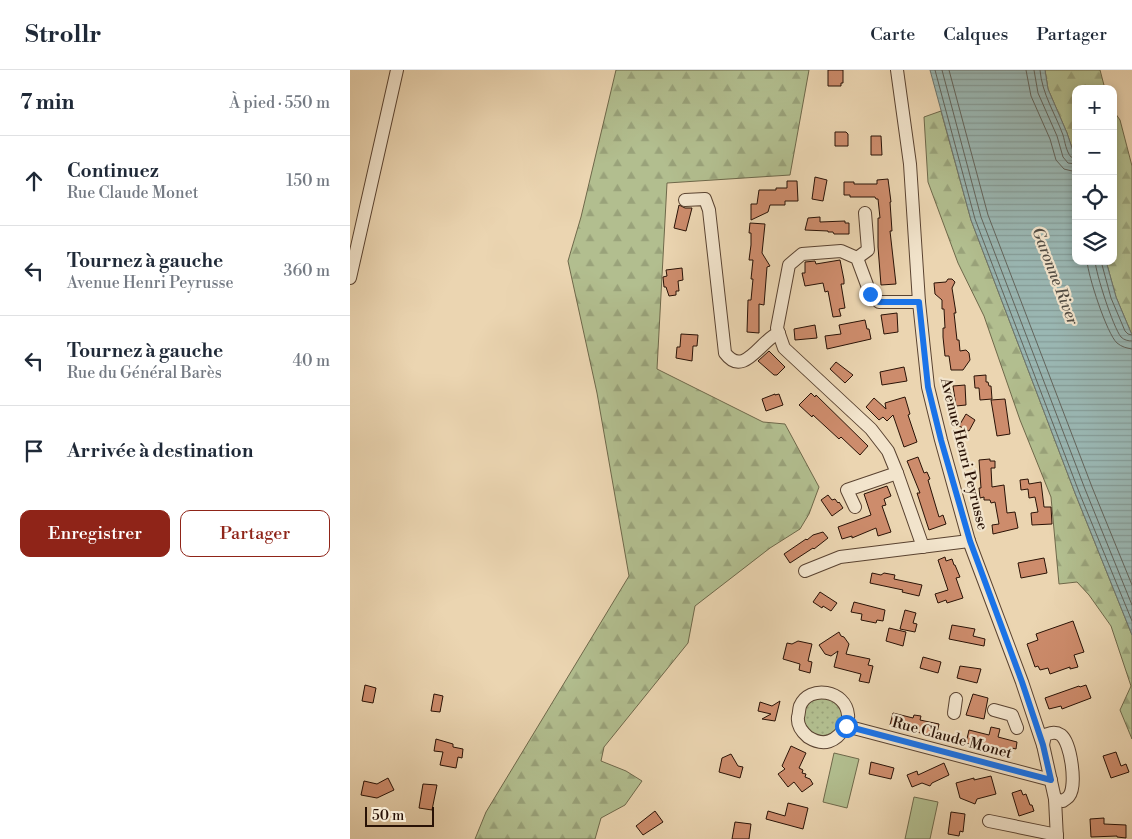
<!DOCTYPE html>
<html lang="fr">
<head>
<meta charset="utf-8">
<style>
	body { margin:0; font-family:"Libre Bodoni",serif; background:#f6f6f7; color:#1f2937 }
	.controls { position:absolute; right:15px; top:15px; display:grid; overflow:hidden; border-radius:10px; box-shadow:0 2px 8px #0003 }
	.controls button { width:45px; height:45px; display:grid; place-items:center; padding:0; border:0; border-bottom:1px solid #e0e1e3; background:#fff; color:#1f2937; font:25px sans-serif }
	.scale { position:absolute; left:15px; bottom:12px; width:69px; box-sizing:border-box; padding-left:5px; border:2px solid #291206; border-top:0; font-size:14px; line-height:18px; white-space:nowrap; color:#291206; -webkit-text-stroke:4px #f2e4cc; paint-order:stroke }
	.stop { position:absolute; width:15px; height:15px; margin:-11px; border:4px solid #1a73e8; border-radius:50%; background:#fff }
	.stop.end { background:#1a73e8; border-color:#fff; box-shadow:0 1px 5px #0008 }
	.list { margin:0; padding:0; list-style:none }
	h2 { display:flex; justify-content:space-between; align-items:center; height:65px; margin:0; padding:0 20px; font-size:21px }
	h2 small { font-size:16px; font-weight:400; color:#747a83 }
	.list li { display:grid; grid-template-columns:32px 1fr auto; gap:15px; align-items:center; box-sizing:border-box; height:90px; padding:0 20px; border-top:1px solid #e0e1e3 }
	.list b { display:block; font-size:19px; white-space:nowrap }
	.list p { margin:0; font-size:16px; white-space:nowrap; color:#747a83 }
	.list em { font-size:16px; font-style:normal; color:#747a83 }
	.actions { display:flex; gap:10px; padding:15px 20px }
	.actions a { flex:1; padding:11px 0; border:1px solid #8f2418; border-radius:10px; text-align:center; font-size:18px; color:#8f2418 }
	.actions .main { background:#8f2418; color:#fff }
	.icon { flex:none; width:28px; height:28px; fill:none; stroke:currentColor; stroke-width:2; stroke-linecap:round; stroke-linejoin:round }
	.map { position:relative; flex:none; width:782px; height:769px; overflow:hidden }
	header { display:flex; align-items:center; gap:30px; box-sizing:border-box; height:70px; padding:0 25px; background:#fff; border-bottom:1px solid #e0e1e3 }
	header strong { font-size:24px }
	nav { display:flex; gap:28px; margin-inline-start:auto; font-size:18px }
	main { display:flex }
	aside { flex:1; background:#fff }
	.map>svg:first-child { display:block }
	.green { fill:url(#green-dots); stroke:#6e684a }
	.forest { fill:url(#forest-firs); stroke:#6e684a }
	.pitch { fill:#b2be8f; stroke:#6e684a }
	.water { fill:url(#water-rules); stroke:#6d756e }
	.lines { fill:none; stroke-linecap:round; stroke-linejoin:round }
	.shore { stroke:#62645c; stroke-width:1 }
	.building { fill:#cd8c6c; stroke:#291206 }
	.minor-casing { stroke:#5a4331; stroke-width:14 }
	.minor { stroke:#f2e4cc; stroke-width:12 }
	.route { stroke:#1a73e8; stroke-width:6 }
	.labels { text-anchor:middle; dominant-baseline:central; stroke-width:4.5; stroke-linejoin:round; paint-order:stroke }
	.street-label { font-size:15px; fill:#291206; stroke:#f2e4cc }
	.water-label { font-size:16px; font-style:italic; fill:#514c43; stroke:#f2e4cc }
</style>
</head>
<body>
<header>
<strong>Strollr</strong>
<nav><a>Carte</a><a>Calques</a><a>Partager</a></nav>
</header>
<main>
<aside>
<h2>7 min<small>À pied · 550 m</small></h2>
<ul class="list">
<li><svg class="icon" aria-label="ahead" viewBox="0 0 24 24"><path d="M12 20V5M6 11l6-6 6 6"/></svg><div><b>Continuez</b><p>Rue Claude Monet</p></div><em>150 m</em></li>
<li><svg class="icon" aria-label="left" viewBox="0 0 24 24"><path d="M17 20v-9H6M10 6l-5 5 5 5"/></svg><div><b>Tournez à gauche</b><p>Avenue Henri Peyrusse</p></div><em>360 m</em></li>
<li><svg class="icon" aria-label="left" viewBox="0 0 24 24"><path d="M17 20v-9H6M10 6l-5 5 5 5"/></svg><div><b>Tournez à gauche</b><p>Rue du Général Barès</p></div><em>40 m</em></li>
<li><svg class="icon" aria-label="arrive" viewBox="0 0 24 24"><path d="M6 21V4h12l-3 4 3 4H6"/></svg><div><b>Arrivée à destination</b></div></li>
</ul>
<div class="actions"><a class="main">Enregistrer</a><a>Partager</a></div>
</aside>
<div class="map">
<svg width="782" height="769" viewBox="0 0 782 769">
	<defs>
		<pattern id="green-dots" width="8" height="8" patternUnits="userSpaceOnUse" patternTransform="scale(1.25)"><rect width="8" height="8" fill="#b2be8f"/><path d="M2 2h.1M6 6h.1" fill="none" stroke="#99a27a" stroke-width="1.8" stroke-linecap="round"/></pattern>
		<pattern id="forest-firs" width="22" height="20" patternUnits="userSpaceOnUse" patternTransform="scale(1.25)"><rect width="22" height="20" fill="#b2be8f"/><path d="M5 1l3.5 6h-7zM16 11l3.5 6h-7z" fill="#99a27a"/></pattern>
		<pattern id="water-rules" width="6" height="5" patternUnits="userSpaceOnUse" patternTransform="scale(1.25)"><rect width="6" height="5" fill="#9ab7b3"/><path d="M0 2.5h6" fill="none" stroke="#859c98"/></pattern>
	</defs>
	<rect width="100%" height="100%" fill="#ebd5b1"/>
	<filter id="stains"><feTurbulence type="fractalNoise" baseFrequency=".004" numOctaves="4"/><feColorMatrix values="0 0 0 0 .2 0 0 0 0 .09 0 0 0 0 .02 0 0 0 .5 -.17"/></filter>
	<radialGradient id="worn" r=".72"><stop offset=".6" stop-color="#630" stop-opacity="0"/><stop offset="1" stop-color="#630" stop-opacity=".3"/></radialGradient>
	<path class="green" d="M462,626L488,631C490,636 493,642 493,647C492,659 478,668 467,665C462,663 458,659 454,655L453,636Z"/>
	<g class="forest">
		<polygon points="266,0 459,0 440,105 317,113 307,299 413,352 435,354 469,417 459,444 450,459 420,478 345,536 338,573 254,677 251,691 276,701 292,711 275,735 251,748 245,769 125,769 136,742 279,506 247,323 218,191 231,147"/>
		<polygon points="695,0 750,0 755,19 726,19 726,90 717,63 698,19"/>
		<polygon points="763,40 770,50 782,96 782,265 766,227 756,191 763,191"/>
		<polygon points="591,41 621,150 725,423 782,565 782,669 770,640 781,616 761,556 739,525 727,512 709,514 701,427 670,350 634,246 608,193 578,112 574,47"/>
	</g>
	<g class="pitch">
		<polygon points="484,683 509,689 497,738 473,732"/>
		<polygon points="564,727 588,732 580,769 555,769"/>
	</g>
	<polygon class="water" points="580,0 695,0 698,19 717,63 726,90 726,191 756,191 766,227 782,265 782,565 725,423 621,150"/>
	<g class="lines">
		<g class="shore">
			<polyline points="585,0 625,149 729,422 782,551"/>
			<polyline points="592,0 631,147 735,419 782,535"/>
			<polyline points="599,0 638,145 742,417 782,515"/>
			<polyline points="676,0 681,26 700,69 706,90 714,99 726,102"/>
			<polyline points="684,0 688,23 707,66 713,87 718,93 726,94"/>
			<path d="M690,0C692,24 705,43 713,65C715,72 716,81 721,87L726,88"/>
			<path d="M737,191C738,206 757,264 767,273C772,277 776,278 782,279"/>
			<path d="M745,191C746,204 763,257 771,267C774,270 778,271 782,271"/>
			<polyline points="751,191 761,228 775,261 778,264 782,265"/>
		</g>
	</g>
	<g class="building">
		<polygon points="478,0 493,0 493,13 491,13 491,16 478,16"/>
		<polygon points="485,62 496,62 498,64 498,76 485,76"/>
		<polygon points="521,66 531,66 532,85 521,85"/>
		<polygon points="465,107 477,110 473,131 462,129"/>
		<polygon points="538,109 541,132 540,132 542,161 540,161 546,214 531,215 528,177 528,148 530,148 528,129 526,129 525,127 500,127 500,125 494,125 494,112 504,112 504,114 527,114 527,110"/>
		<polygon points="437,111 447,111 448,131 435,131 435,135 420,135 418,142 401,150 401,134 407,134 409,120 426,120 426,118 437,118"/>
		<polygon points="329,135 335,138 342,138 336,161 324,158"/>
		<polygon points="470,147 470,152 495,151 495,153 499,153 499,164 484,164 483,162 478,162 478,161 455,160 458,148"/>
		<polygon points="400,153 415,154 412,183 420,196 417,197 414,235 409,234 409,263 397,262 398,230 401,230 403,209 401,209 403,190 399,190 401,175 401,163 399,163"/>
		<polygon points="490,190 494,210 494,214 491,214 495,238 489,239 491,246 483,247 478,221 475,222 473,213 455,216 452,203 455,203 455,192 465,191 466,194"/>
		<polygon points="332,198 333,210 328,211 329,221 326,221 326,225 319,226 316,217 314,217 313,207 317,206 316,200"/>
		<polygon points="598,209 602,209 605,212 602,218 606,243 604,243 607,270 609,270 610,281 616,280 619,283 620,290 613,300 601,300 599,286 595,286 593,267 593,258 595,258 594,239 592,239 592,230 585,224 584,213 596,212"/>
		<polygon points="547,243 548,262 534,264 531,245"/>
		<polygon points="515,250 517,259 519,259 521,269 477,279 475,266 491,264 489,255"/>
		<polygon points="465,255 467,268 445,270 444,259"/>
		<polygon points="331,264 348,265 347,276 343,276 342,291 326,288 327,277 330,277"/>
		<polygon points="419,281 435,297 427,305 424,305 408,291"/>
		<polygon points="486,292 503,305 495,313 480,299"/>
		<polygon points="554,297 557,311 532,315 530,302"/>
		<polygon points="636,305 636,312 638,312 639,316 641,316 642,329 630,330 629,318 625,318 624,306"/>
		<polygon points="615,315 616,335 606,336 603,316"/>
		<polygon points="461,323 465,327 466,325 518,376 510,385 491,367 489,369 463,345 462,347 449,335"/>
		<polygon points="425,324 425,325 429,324 433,335 416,341 412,329"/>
		<polygon points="555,327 560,344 558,345 567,372 554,377 543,345 537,351 533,347 529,350 516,337 524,328 536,339 535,333"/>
		<polygon points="655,329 660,364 647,366 641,330"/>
		<polygon points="616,344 625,350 619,361 609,356"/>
		<polygon points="568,387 574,403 577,402 580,409 578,410 589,447 593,445 596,454 579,460 567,423 570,423 557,391"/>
		<polygon points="640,389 640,391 645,391 645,398 641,398 642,417 654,415 657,443 665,442 668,458 643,464 642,455 649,454 645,432 641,433 640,430 634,430 634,427 630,428 629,418 631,418 629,390"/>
		<polygon points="678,409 679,414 691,412 694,437 701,437 702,454 682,455 681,443 688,442 685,427 679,428 678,419 671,420 670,410"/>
		<polygon points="537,416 541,426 534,429 536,435 532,436 541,462 528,466 526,458 502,468 502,466 492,469 488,457 521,445 514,424"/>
		<polygon points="478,425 482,430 485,429 488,433 489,432 493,438 482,446 471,430"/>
		<polygon points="473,462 478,468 464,479 463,478 440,493 434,484 456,469 457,470 463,465"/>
		<polygon points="595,487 596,491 602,489 604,495 605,495 610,507 606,508 613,528 597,533 596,530 588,533 585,524 598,520 588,490"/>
		<polygon points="694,488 697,503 671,508 668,493"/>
		<polygon points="522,503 531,505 534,503 545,505 544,509 572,515 569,526 552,522 553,520 520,513"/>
		<polygon points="470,522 487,533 481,541 473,536 472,538 463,532"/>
		<polygon points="504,532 535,540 533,551 527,550 526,553 511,550 512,544 501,542"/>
		<polygon points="555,540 566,543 563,553 567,554 565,562 550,559"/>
		<polygon points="723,551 734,582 724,585 728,597 720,599 720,597 700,604 698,598 690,600 688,596 685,597 677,574 688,570 686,564"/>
		<polygon points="602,555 625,559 623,566 635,569 634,576 599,569"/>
		<polygon points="539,558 556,562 553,576 536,571"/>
		<polygon points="489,562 491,566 494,567 499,574 496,584 520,589 518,595 523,596 519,613 509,611 511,604 484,597 488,581 481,586 475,584 469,575"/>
		<polygon points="448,571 462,574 458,591 462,592 460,603 449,600 450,594 433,589 437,573 442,574"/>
		<polygon points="573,587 591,592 588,603 570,598"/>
		<polygon points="610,596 631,599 627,613 607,608"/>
		<polygon points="15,615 26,618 23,633 12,631"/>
		<polygon points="736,615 741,628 712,639 711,636 699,639 695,628 729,616 730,617"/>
		<polygon points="84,624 93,626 90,642 81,641"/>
		<polygon points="623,624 638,628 634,649 616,645"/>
		<polygon points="430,631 425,651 412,649 421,644 408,641 410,632 422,636"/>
		<polygon points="543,643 563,648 564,645 571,646 570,650 589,654 586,667 540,655"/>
		<polygon points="641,657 650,659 648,667 667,672 666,679 662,678 661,682 616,673 619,660 639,665"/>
		<polygon points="86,669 103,674 103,677 113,679 112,688 108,687 106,698 90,695 93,682 84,681"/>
		<polygon points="441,676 456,683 449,698 453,700 452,703 456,704 455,707 460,709 463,714 452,722 444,712 438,717 428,704 435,699 432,696"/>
		<polygon points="766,682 771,696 776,694 779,702 761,708 753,686"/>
		<polygon points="381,684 388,696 393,697 390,708 369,702 372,688"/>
		<polygon points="521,692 544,698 541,709 519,704"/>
		<polygon points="594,693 599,705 582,713 580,716 572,713 562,717 557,705 567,701 568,705"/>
		<polygon points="641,706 646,724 627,729 625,734 610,728 606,713 624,708 624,710"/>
		<polygon points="38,708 44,720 27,728 11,725 14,711 27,714"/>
		<polygon points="73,714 87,715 82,740 69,738"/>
		<polygon points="671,720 673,725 676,724 680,735 682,735 684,741 669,746 662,723"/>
		<polygon points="438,733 458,738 453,759 416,749 418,741 435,746"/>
		<polygon points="305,741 313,752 293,765 286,756"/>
		<polygon points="601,742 615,744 613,762 610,761 609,766 598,764"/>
		<polygon points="754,748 754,754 776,755 776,768 767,767 767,766 741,767 740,749"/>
		<polygon points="385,752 401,754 399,769 382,769"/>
	</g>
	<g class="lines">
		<defs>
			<g id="minor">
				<polyline points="547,0 560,94 569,232 578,317 591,370 619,471 672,612 693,675 705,729 707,769"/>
				<path d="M335,130L355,129L359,140L375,283C394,309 411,269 429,263"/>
				<polyline points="507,188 518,180 515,143"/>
				<polyline points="0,208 47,0"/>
				<polyline points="569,232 529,232 520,223 507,188 491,181 452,184 439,195 427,258 434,278 521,359 538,381 547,403 573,477"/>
				<polyline points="505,437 497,420 547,403"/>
				<polyline points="455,501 490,487 619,471"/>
				<polyline points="644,640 662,645 667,658"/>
				<polyline points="604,643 606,629"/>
				<path d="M496,656C486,672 474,677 458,667C452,662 447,655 448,647C449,644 449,639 450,636C459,614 496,620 498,645C499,648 497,653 496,656L701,710"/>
				<path d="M693,675L695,665C701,663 705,661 711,665C721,673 727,716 719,726C718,728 715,729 713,731L705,729"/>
				<polyline points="639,751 707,765"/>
			</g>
		</defs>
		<use href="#minor" class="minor-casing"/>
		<use href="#minor" class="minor"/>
	</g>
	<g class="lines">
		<polyline class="route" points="496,656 701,710 693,675 672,612 620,471 591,370 578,317 569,232 529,232 520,224"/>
	</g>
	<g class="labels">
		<g class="street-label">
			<text transform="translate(614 384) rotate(76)">Avenue Henri Peyrusse</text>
			<text transform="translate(602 668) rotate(15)">Rue Claude Monet</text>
		</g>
		<g class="water-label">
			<text transform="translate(705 206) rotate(69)">Garonne River</text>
		</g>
	</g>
	<rect width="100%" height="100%" filter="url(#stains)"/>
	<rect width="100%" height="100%" fill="url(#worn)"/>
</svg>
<div class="controls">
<button>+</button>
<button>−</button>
<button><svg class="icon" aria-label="locate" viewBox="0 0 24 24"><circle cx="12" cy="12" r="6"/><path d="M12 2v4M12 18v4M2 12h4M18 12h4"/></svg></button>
<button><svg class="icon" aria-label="layers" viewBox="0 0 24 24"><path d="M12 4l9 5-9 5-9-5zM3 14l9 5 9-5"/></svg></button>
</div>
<div class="scale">50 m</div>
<div class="stop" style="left:496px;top:656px"></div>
<div class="stop end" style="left:520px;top:224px"></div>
</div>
</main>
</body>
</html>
